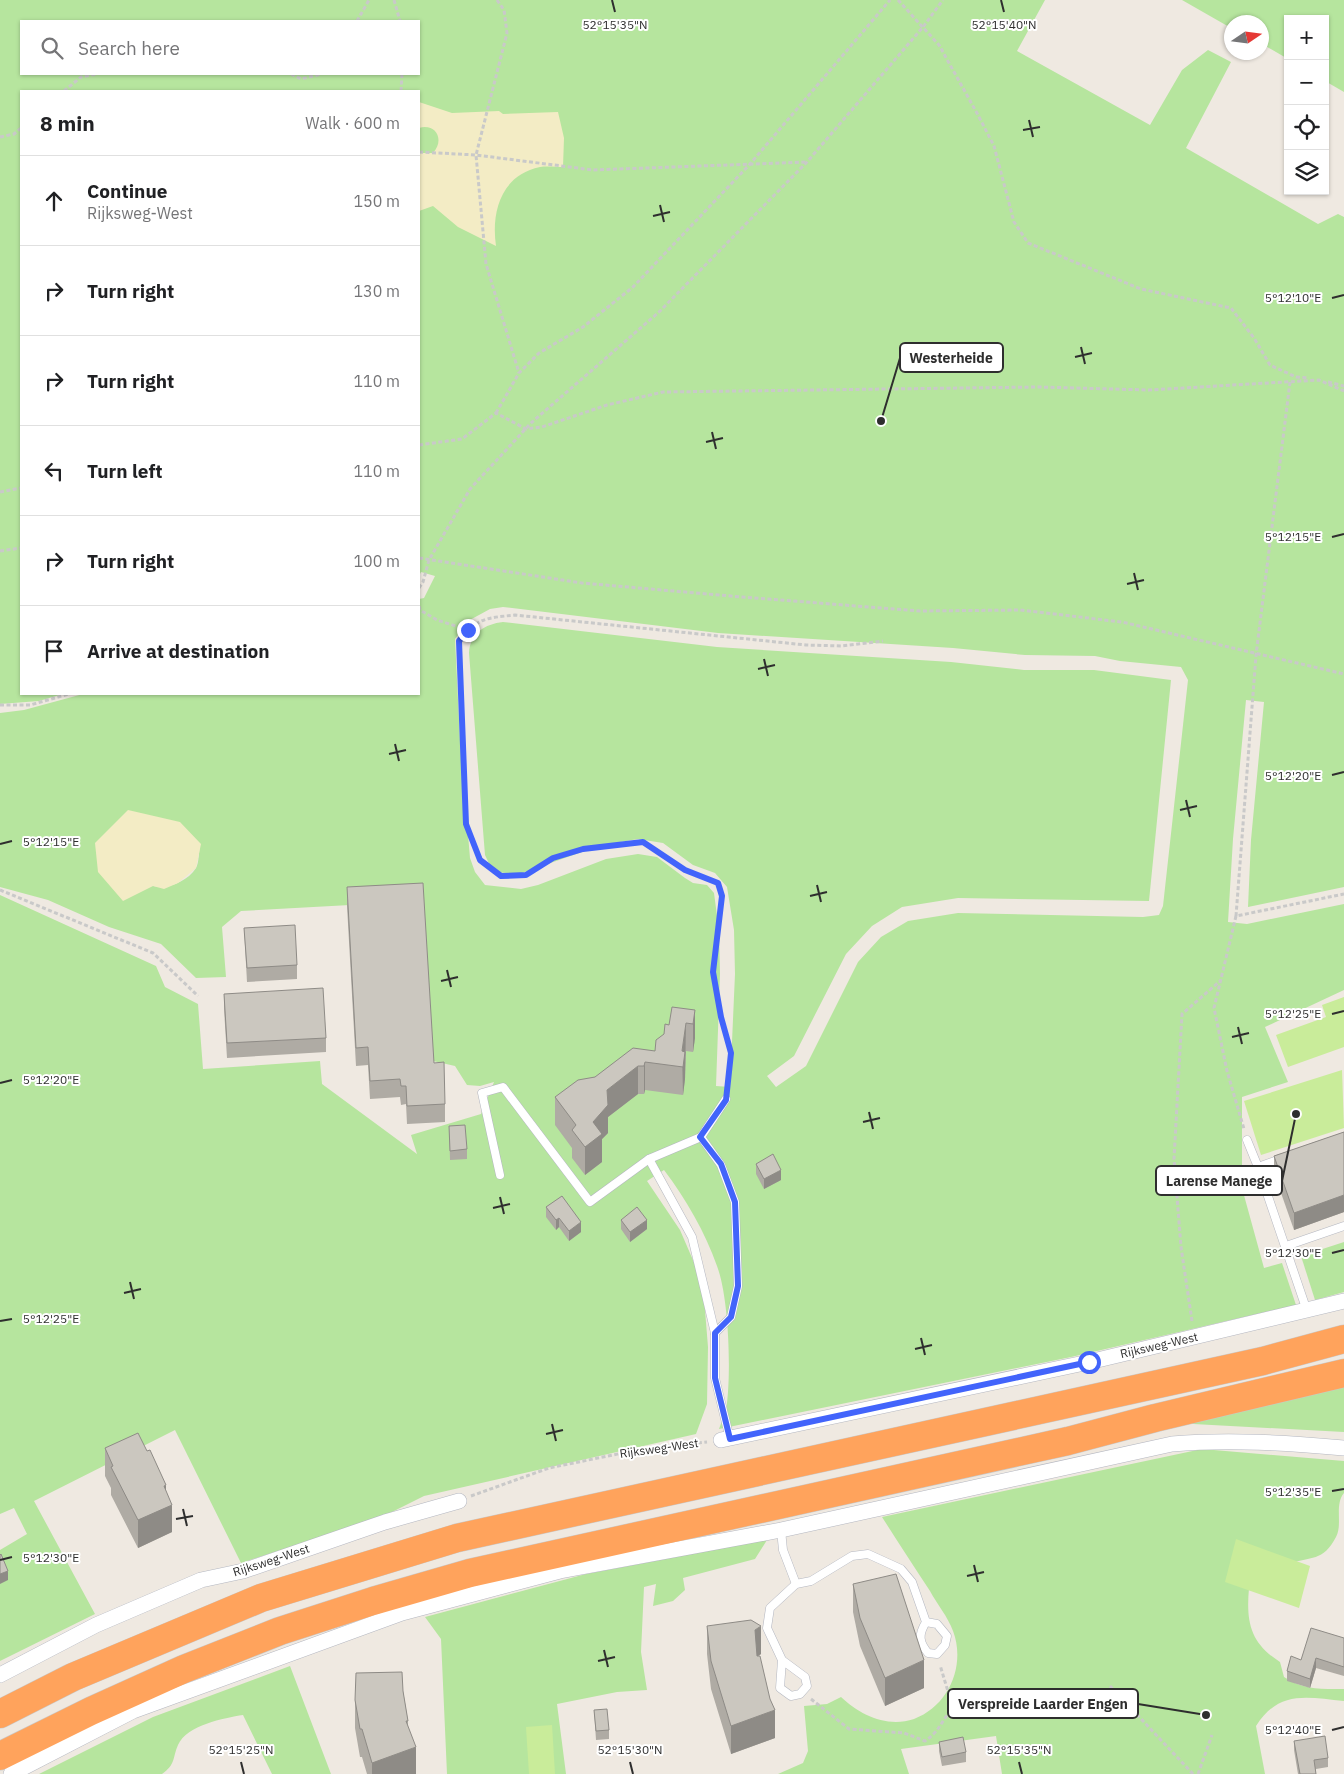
<!DOCTYPE html>
<html lang="en">
<head>
<meta charset="utf-8">
<style>
	body { margin:0; font-family:"IBM Plex Sans",sans-serif; background:#f2f2f2; color:#202124 }
	.controls { position:absolute; right:15px; top:15px; display:grid; overflow:hidden; border-radius:0px; box-shadow:0 1px 4px #0004 }
	.controls button { width:45px; height:45px; display:grid; place-items:center; padding:0; border:0; border-bottom:1px solid #e0e0e0; background:#fff; color:#202124; font:25px sans-serif }
	.compass { position:absolute; left:1224px; top:15px; width:45px; height:45px; border-radius:50%; background:#fff; box-shadow:0 1px 4px #0004; rotate:77deg }
	.stop { position:absolute; width:15px; height:15px; margin:-11px; border:4px solid #4264fb; border-radius:50%; background:#fff }
	.stop.end { background:#4264fb; border-color:#fff; box-shadow:0 1px 5px #0008 }
	.list { margin:0; padding:0; list-style:none }
	h2 { display:flex; justify-content:space-between; align-items:center; height:65px; margin:0; padding:0 20px; font-size:21px }
	h2 small { font-size:16px; font-weight:400; color:#757577 }
	.list li { display:grid; grid-template-columns:32px 1fr auto; gap:15px; align-items:center; box-sizing:border-box; height:90px; padding:0 20px; border-top:1px solid #e0e0e0 }
	.list b { display:block; font-size:19px; white-space:nowrap }
	.list p { margin:0; font-size:16px; white-space:nowrap; color:#757577 }
	.list em { font-size:16px; font-style:normal; color:#757577 }
	.icon { flex:none; width:28px; height:28px; fill:none; stroke:currentColor; stroke-width:2; stroke-linecap:round; stroke-linejoin:round }
	.map { position:relative; flex:none; width:1344px; height:1774px; overflow:hidden }
	.search { position:absolute; background:#fff; box-shadow:0 1px 4px #0004; left:20px; top:20px; width:400px; height:55px; display:flex; align-items:center; gap:12px; box-sizing:border-box; padding:0 18px; border-radius:0px; color:#757577; font-size:19px }
	.panel { position:absolute; background:#fff; box-shadow:0 1px 4px #0004; left:20px; top:90px; width:400px; height:605px; border-radius:0px }
	.map>svg:first-child { display:block }
	.green { fill:#b6e59e; fill-rule:evenodd }
	.sand { fill:#f3ecc5 }
	.pitch { fill:#c9ec9a }
	.lines { fill:none; stroke-linecap:round; stroke-linejoin:round }
	.lane-casing { stroke:#b4b7c1; stroke-width:9 }
	.street-casing { stroke:#b4b7c1; stroke-width:16 }
	.highway-casing { stroke:#c9c9c9; stroke-width:29 }
	.path { stroke:#c9c9c9; stroke-width:3; stroke-dasharray:4 2.5; stroke-linecap:butt }
	.lane { stroke:#fff; stroke-width:8 }
	.street { stroke:#fff; stroke-width:15 }
	.highway { stroke:#ffa35c; stroke-width:28 }
	.wall { fill:#afaba4 }
	.shaded-wall { fill:#8e8b86 }
	.building { fill:#cbc7bf; stroke:#8e8b86 }
	.route { stroke:#4264fb; stroke-width:6 }
	.ticks { fill:none; stroke:#2e2e2e; stroke-width:2 }
	.labels { text-anchor:middle; dominant-baseline:central; stroke-width:4; stroke-linejoin:round; paint-order:stroke }
	.street-label { font-size:12px; fill:#2e2e2e; stroke:#fff }
	.ticks-label { font-size:12px; text-anchor:middle; fill:#2e2e2e; stroke:#fff; stroke-width:4; stroke-linejoin:round; paint-order:stroke }
	.leader { fill:none; stroke:#2e2e2e; stroke-width:2 }
	.callout-dot { fill:#2e2e2e; stroke:#fff; stroke-width:2 }
	.callout { fill:#fff; stroke:#2e2e2e; stroke-width:2 }
	.callout-label { font-size:14px; text-anchor:middle; font-weight:bold; fill:#2e2e2e }
</style>
</head>
<body>
<div class="map">
<svg width="1344" height="1774" viewBox="0 0 1344 1774">
	<rect width="100%" height="100%" fill="#efe9e1"/>
	<g class="green">
		<path d="M0,0H1045L1017,51L1150,125L1182,70L1208,50L1231,62L1186,148L1318,224L1338,214L1344,217V887L1248,907L1251,840L1264,702L1246,700L1233,839L1228,922L1247,924L1344,904V990L1265,1027L1288,1082L1242,1097V1188L1264,1268L1282,1263L1296,1305L1071,1357L719,1429C722,1421 726,1412 727,1403C731,1369 729,1298 717,1266C705,1232 686,1199 664,1170L647,1181L680,1230L699,1274L704,1298L708,1347L707,1404L696,1434L424,1496L382,1517L241,1563L175,1430L34,1501L95,1614L0,1661V1550L27,1534L14,1508L0,1514V895L156,966L165,987L198,1004L203,1069L320,1061L322,1084L417,1154L411,1135L481,1114L494,1082L480,1086L467,1085L455,1066L433,1061L423,901L241,911L222,927L226,977L196,978L161,944L109,927L48,900L0,887V713L24,710L83,694H419V599L424,598L435,576L421,572L419,576V91H21V694H63L39,701L0,704ZM21,21H419V74H21ZM503,607L718,633L953,648L1025,655L1095,656L1120,661L1181,667L1188,680L1163,906L1159,915L1143,917L958,913L908,921L881,937L858,962L806,1066L776,1087L767,1076L794,1056L846,954L872,926L902,907L958,898L1149,901L1171,680L1094,670H1024L951,662L717,647L503,622C485,624 470,633 469,653L485,855L493,872L519,874L602,845L638,839L663,843L693,865L715,873L727,887L734,930L735,974L730,1087L716,1086L720,974L719,931L714,893L707,885L693,883L685,878L657,857L638,854L606,859L538,885L521,889L485,885L475,872L470,858L460,740L455,639L468,621L490,609ZM200,844C199,851 199,863 196,868C187,882 168,889 153,886Z"/>
		<polygon points="1182,0 1344,0 1344,92 1325,81 1325,19 1288,19 1288,59 1262,44 1262,22 1232,22 1231,28"/>
		<polygon points="1344,1242 1344,1292 1315,1300 1301,1256"/>
		<polygon points="1344,1379 1344,1432 1175,1423"/>
		<path d="M1202,1449L1344,1461V1493C1334,1505 1343,1524 1336,1537C1323,1562 1311,1556 1288,1564C1275,1568 1261,1580 1249,1588C1246,1622 1250,1643 1280,1662L1284,1677C1304,1690 1320,1689 1344,1689V1701C1306,1697 1279,1690 1256,1726L1265,1774H1002L996,1736L901,1749L909,1774H778L803,1763L808,1751L804,1706L827,1704L841,1697C860,1715 887,1728 914,1719C949,1706 966,1665 953,1631C948,1617 937,1604 930,1591C914,1567 898,1542 882,1517Z"/>
		<polygon points="767,1540 755,1559 683,1578 685,1590 673,1601 653,1606 656,1584 644,1587 641,1652 647,1690 617,1692 557,1704 566,1774 447,1774 441,1639 425,1617 586,1574"/>
		<path d="M290,1666L331,1774H272L243,1715C224,1718 187,1725 178,1745C172,1759 176,1764 162,1774H39L153,1717Z"/>
	</g>
	<g class="sand">
		<path d="M419,102L452,113L499,111L503,114L558,112L564,138L563,167C556,167 547,166 540,167C501,175 491,212 496,246L458,227L433,206L419,211V153H433C445,140 436,123 419,128Z"/>
		<polygon points="128,810 180,822 201,844 196,868 178,883 164,889 153,886 123,901 98,872 95,843"/>
	</g>
	<g class="pitch">
		<polygon points="1344,997 1344,1047 1288,1067 1276,1035 1326,1017 1322,1005"/>
		<polygon points="1342,1070 1344,1128 1261,1155 1244,1101"/>
		<polygon points="1236,1539 1310,1566 1299,1608 1225,1582"/>
		<polygon points="552,1725 555,1774 529,1774 526,1727"/>
	</g>
	<g class="lines">
		<defs>
			<g id="lane">
				<polyline points="1247,1140 1258,1167 1283,1158"/>
				<polyline points="649,1159 692,1237 715,1333 715,1378 730,1439"/>
				<polyline points="1258,1167 1307,1311"/>
				<polyline points="500,1175 482,1093 503,1087 590,1202 649,1159 701,1137"/>
				<polyline points="1286,1246 1344,1226"/>
				<polyline points="715,1333 731,1317 738,1286 735,1202 721,1165 701,1137 726,1099"/>
				<polyline points="781,1530 783,1550 796,1584"/>
				<path d="M782,1660L780,1688L791,1696L800,1694L807,1686L805,1677L782,1660L767,1628L770,1608L796,1584L811,1581L852,1556L868,1554L901,1569L912,1582L926,1622C918,1635 919,1642 928,1653L937,1654L945,1645L947,1636L937,1624L926,1622"/>
			</g>
			<g id="street">
				<polyline points="721,1440 1089,1362 1344,1301"/>
				<polyline points="0,1675 96,1625 201,1580 243,1571 385,1522 459,1501"/>
				<path d="M11,1774L133,1711L402,1613L560,1571L781,1530L1172,1444C1230,1439 1287,1443 1344,1448"/>
			</g>
			<g id="highway">
				<polyline points="0,1714 73,1677 261,1598 457,1538 1263,1361 1344,1339"/>
				<polyline points="0,1756 91,1711 184,1669 280,1631 373,1601 470,1573 1068,1441 1155,1418 1344,1373"/>
			</g>
		</defs>
		<use href="#lane" class="lane-casing"/>
		<use href="#street" class="street-casing"/>
		<use href="#highway" class="highway-casing"/>
		<g class="path">
			<polyline points="394,0 400,21"/>
			<polyline points="497,0 504,10 507,33 476,155 486,264 519,373"/>
			<polyline points="898,0 939,45 978,115 994,146 1014,222 1028,243 1141,289 1231,308 1254,338 1270,365 1296,377 1309,378"/>
			<polyline points="357,21 369,0"/>
			<polyline points="291,74 301,79 322,74"/>
			<polyline points="64,91 81,77 97,74"/>
			<polyline points="401,91 402,74"/>
			<polyline points="0,137 14,134 21,128"/>
			<polyline points="419,152 476,155 593,170 807,162"/>
			<polyline points="1290,382 1256,655 1236,916 1344,894"/>
			<polyline points="1328,382 1344,386"/>
			<polyline points="496,413 519,373 539,353 583,327 633,287 750,164 890,0"/>
			<polyline points="419,445 462,439 496,413 526,429 542,427 607,405 663,392 1038,387 1149,390 1319,380 1344,391"/>
			<polyline points="0,492 21,488"/>
			<polyline points="0,551 21,548"/>
			<polyline points="419,558 582,583 742,597 920,611 1020,610 1122,622 1344,674"/>
			<polyline points="419,588 423,582 429,560 470,489 531,423 659,312 807,162 923,27 943,0"/>
			<polyline points="419,606 420,610 437,620 468,630"/>
			<polyline points="0,705 30,705 69,694"/>
			<polyline points="0,890 153,953 198,996"/>
			<polyline points="1236,916 1214,1008 1227,1071 1244,1129"/>
			<path d="M728,1088L731,1053L721,1017L713,972L722,896L718,883L685,870L643,842L583,849L553,858L526,875L501,876L480,860L466,824L459,641C477,617 488,618 515,615L806,645L842,646L883,641"/>
			<polyline points="1192,1321 1181,1247 1174,1159 1182,1014 1220,981"/>
			<polyline points="471,1496 549,1468 642,1449 707,1442"/>
			<polyline points="1110,1686 1193,1774"/>
			<path d="M811,1699L849,1729L904,1733L925,1741C940,1731 941,1721 953,1708L940,1665"/>
			<polyline points="1198,1774 1212,1735"/>
		</g>
		<use href="#lane" class="lane"/>
		<use href="#street" class="street"/>
		<use href="#highway" class="highway"/>
	</g>
	<g class="wall">
		<polygon points="347,887 434,1063 445,1104 445,1122 407,1124 406,1104 401,1105 400,1097 370,1099 368,1065 356,1066 347,906"/>
		<polygon points="244,928 297,965 297,979 247,982"/>
		<polygon points="224,994 326,1038 326,1052 227,1058 224,1008"/>
		<polygon points="695,1010 695,1038 693,1052 686,1051 685,1079 683,1095 645,1090 644,1094 638,1094 608,1117 608,1133 602,1139 602,1162 585,1175 572,1158 572,1148 555,1125 555,1097 595,1077 655,1051 669,1025"/>
		<polygon points="449,1126 467,1149 467,1159 450,1160"/>
		<polygon points="1344,1132 1344,1212 1294,1230 1274,1173 1274,1156"/>
		<polygon points="756,1164 781,1180 764,1189 756,1174"/>
		<polygon points="546,1207 581,1232 569,1241 559,1227 556,1230 546,1217"/>
		<polygon points="621,1220 647,1229 630,1242 621,1229"/>
		<polygon points="105,1448 166,1492 172,1532 138,1548 111,1495 111,1488 105,1476"/>
		<polygon points="853,1584 924,1688 885,1706 860,1646 853,1612"/>
		<polygon points="707,1626 761,1654 758,1656 775,1738 731,1754 711,1689 707,1654"/>
		<polygon points="1344,1638 1344,1676 1316,1668 1310,1688 1287,1681 1287,1671 1301,1660"/>
		<polygon points="403,1691 408,1721 408,1727 416,1774 367,1774 362,1757 360,1757 355,1728 355,1700"/>
		<polygon points="594,1710 609,1730 609,1739 596,1740"/>
		<polygon points="1294,1741 1328,1758 1328,1767 1316,1769 1316,1774 1298,1774 1294,1750"/>
		<polygon points="939,1742 966,1752 966,1762 942,1766 939,1751"/>
	</g>
	<g class="shaded-wall">
		<polygon points="695,1010 695,1038 693,1052 693,1024"/>
		<polygon points="686,1023 685,1079 683,1095 682,1051"/>
		<polygon points="645,1062 645,1090 644,1094 644,1066"/>
		<polygon points="638,1066 638,1094 608,1117 608,1133 602,1139 602,1162 585,1175 585,1147 593,1122 607,1090"/>
		<polygon points="781,1170 781,1180 764,1189 764,1179"/>
		<polygon points="1344,1195 1344,1212 1294,1230 1294,1213"/>
		<polygon points="559,1218 559,1227 556,1230 556,1220"/>
		<polygon points="647,1220 647,1229 630,1242 630,1232"/>
		<polygon points="581,1222 581,1232 569,1241 569,1231"/>
		<polygon points="166,1485 166,1507 172,1505 172,1532 138,1548 138,1520 164,1486"/>
		<polygon points="8,1571 8,1580 0,1584 0,1574"/>
		<polygon points="761,1626 761,1654 755,1658 755,1630"/>
		<polygon points="1316,1658 1316,1668 1310,1688 1310,1679"/>
		<polygon points="924,1660 924,1688 885,1706 885,1678"/>
		<polygon points="775,1710 775,1738 731,1754 731,1726"/>
		<polygon points="416,1747 416,1774 372,1774 372,1763"/>
	</g>
	<g class="building">
		<polygon points="423,883 434,1063 444,1062 445,1104 407,1106 406,1086 401,1086 400,1079 370,1081 368,1047 356,1048 347,887"/>
		<polygon points="295,925 297,965 247,968 244,928"/>
		<polygon points="323,988 326,1038 227,1043 224,994"/>
		<polygon points="672,1007 695,1010 693,1024 686,1023 682,1051 685,1052 683,1067 645,1062 644,1066 638,1066 607,1090 608,1105 593,1122 602,1134 585,1147 572,1130 576,1125 555,1097 578,1080 595,1077 633,1048 655,1051 656,1040 664,1034 665,1024 669,1025"/>
		<polygon points="465,1125 467,1149 450,1151 449,1126"/>
		<polygon points="1344,1132 1344,1195 1294,1213 1274,1156"/>
		<polygon points="773,1154 781,1170 764,1179 756,1164"/>
		<polygon points="562,1196 581,1222 569,1231 559,1218 556,1220 546,1207"/>
		<polygon points="637,1207 647,1220 630,1232 621,1220"/>
		<polygon points="138,1433 147,1451 150,1450 166,1485 164,1486 172,1505 138,1520 111,1467 113,1466 105,1448"/>
		<polygon points="1,1554 8,1571 0,1574 0,1555"/>
		<polygon points="896,1574 924,1660 885,1678 860,1618 853,1584"/>
		<polygon points="751,1620 761,1626 755,1630 757,1656 760,1656 770,1699 775,1710 731,1726 711,1661 707,1626"/>
		<polygon points="1311,1628 1344,1638 1344,1667 1316,1658 1310,1679 1287,1671 1291,1656 1301,1660"/>
		<polygon points="402,1672 403,1691 408,1721 406,1721 416,1747 372,1763 362,1729 360,1729 355,1700 356,1673"/>
		<polygon points="607,1709 609,1730 596,1731 594,1710"/>
		<polygon points="1325,1736 1328,1758 1314,1760 1316,1774 1300,1774 1294,1741"/>
		<polygon points="963,1737 966,1752 942,1757 939,1742"/>
	</g>
	<g class="lines">
		<polyline class="route" points="468,630 459,641 466,824 480,860 501,876 526,875 553,858 583,849 643,842 685,870 718,883 722,896 713,972 721,1017 731,1053 726,1100 700,1137 721,1164 735,1202 738,1286 731,1317 715,1333 715,1378 730,1439 1089,1362"/>
	</g>
	<path class="ticks" d="M612,0L615,12M1001,0L1004,12M1029,120L1033,137M1023,130L1040,127M660,205L664,222M653,216L670,212M1332,298L1344,295M1081,347L1085,364M1075,357L1092,353M712,432L716,449M706,442L723,438M1332,537L1344,534M1134,573L1138,590M1127,584L1144,580M764,659L768,676M758,669L775,665M395,744L399,761M389,754L406,750M1332,775L1344,772M1186,800L1190,817M1180,810L1197,806M0,844L12,841M817,885L821,902M810,896L827,892M447,970L451,987M441,981L458,977M1332,1014L1344,1011M1238,1027L1242,1044M1232,1037L1249,1033M0,1083L12,1080M869,1112L873,1129M863,1122L880,1118M500,1197L504,1214M493,1208L510,1204M1332,1253L1344,1250M130,1282L134,1299M124,1293L141,1289M0,1321L12,1319M921,1338L925,1355M915,1349L932,1345M552,1424L556,1441M546,1434L563,1430M1332,1491L1344,1489M183,1509L187,1526M176,1519L193,1516M0,1560L12,1557M974,1565L978,1582M967,1576L984,1572M604,1650L608,1667M598,1661L615,1657M1332,1730L1344,1727M241,1762L244,1774M630,1762L633,1774M1019,1762L1022,1774"/>
	<g class="labels">
		<g class="street-label">
			<text transform="translate(1159 1345) rotate(-13)">Rijksweg-West</text>
			<text transform="translate(659 1448) rotate(-8)">Rijksweg-West</text>
			<text transform="translate(271 1560) rotate(-18)">Rijksweg-West</text>
		</g>
	</g>
	<g class="ticks-label">
		<text x="615" y="29">52°15'35"N</text>
		<text x="1004" y="29">52°15'40"N</text>
		<text x="1293" y="302">5°12'10"E</text>
		<text x="1293" y="541">5°12'15"E</text>
		<text x="1293" y="780">5°12'20"E</text>
		<text x="51" y="846">5°12'15"E</text>
		<text x="1293" y="1018">5°12'25"E</text>
		<text x="51" y="1084">5°12'20"E</text>
		<text x="1293" y="1257">5°12'30"E</text>
		<text x="51" y="1323">5°12'25"E</text>
		<text x="1293" y="1496">5°12'35"E</text>
		<text x="51" y="1562">5°12'30"E</text>
		<text x="1293" y="1734">5°12'40"E</text>
		<text x="241" y="1754">52°15'25"N</text>
		<text x="630" y="1754">52°15'30"N</text>
		<text x="1019" y="1754">52°15'35"N</text>
	</g>
	<path class="leader" d="M881 421L900 358M1296 1114L1282 1181M1206 1715L1138 1704"/>
	<g class="callout-dot">
		<circle cx="881" cy="421" r="5"/>
		<circle cx="1296" cy="1114" r="5"/>
		<circle cx="1206" cy="1715" r="5"/>
	</g>
	<g class="callout">
		<rect x="900" y="343" width="103" height="29" rx="5"/>
		<rect x="1156" y="1166" width="126" height="29" rx="5"/>
		<rect x="948" y="1689" width="190" height="29" rx="5"/>
	</g>
	<g class="callout-label">
		<text x="951" y="363">Westerheide</text>
		<text x="1219" y="1186">Larense Manege</text>
		<text x="1043" y="1709">Verspreide Laarder Engen</text>
	</g>
</svg>
<div class="controls">
<button>+</button>
<button>−</button>
<button><svg class="icon" aria-label="locate" viewBox="0 0 24 24"><circle cx="12" cy="12" r="6"/><path d="M12 2v4M12 18v4M2 12h4M18 12h4"/></svg></button>
<button><svg class="icon" aria-label="layers" viewBox="0 0 24 24"><path d="M12 4l9 5-9 5-9-5zM3 14l9 5 9-5"/></svg></button>
</div>
<svg class="compass" viewBox="-18 -18 36 36"><path d="M0-13l5 13h-10z" fill="#e53935"/><path d="M0 13l5-13h-10z" fill="#757577"/></svg>
<div class="stop" style="left:1089px;top:1362px"></div>
<div class="stop end" style="left:468px;top:630px"></div>
<div class="search"><svg class="icon" aria-label="search" viewBox="0 0 24 24"><circle cx="10" cy="10" r="6"/><path d="M15 15l6 6"/></svg>Search here</div>
<section class="panel">
<h2>8 min<small>Walk · 600 m</small></h2>
<ul class="list">
<li><svg class="icon" aria-label="ahead" viewBox="0 0 24 24"><path d="M12 20V5M6 11l6-6 6 6"/></svg><div><b>Continue</b><p>Rijksweg-West</p></div><em>150 m</em></li>
<li><svg class="icon" aria-label="right" viewBox="0 0 24 24"><path d="M7 20v-9h11M14 6l5 5-5 5"/></svg><div><b>Turn right</b></div><em>130 m</em></li>
<li><svg class="icon" aria-label="right" viewBox="0 0 24 24"><path d="M7 20v-9h11M14 6l5 5-5 5"/></svg><div><b>Turn right</b></div><em>110 m</em></li>
<li><svg class="icon" aria-label="left" viewBox="0 0 24 24"><path d="M17 20v-9H6M10 6l-5 5 5 5"/></svg><div><b>Turn left</b></div><em>110 m</em></li>
<li><svg class="icon" aria-label="right" viewBox="0 0 24 24"><path d="M7 20v-9h11M14 6l5 5-5 5"/></svg><div><b>Turn right</b></div><em>100 m</em></li>
<li><svg class="icon" aria-label="arrive" viewBox="0 0 24 24"><path d="M6 21V4h12l-3 4 3 4H6"/></svg><div><b>Arrive at destination</b></div></li>
</ul>
</section>
</div>
</body>
</html>
